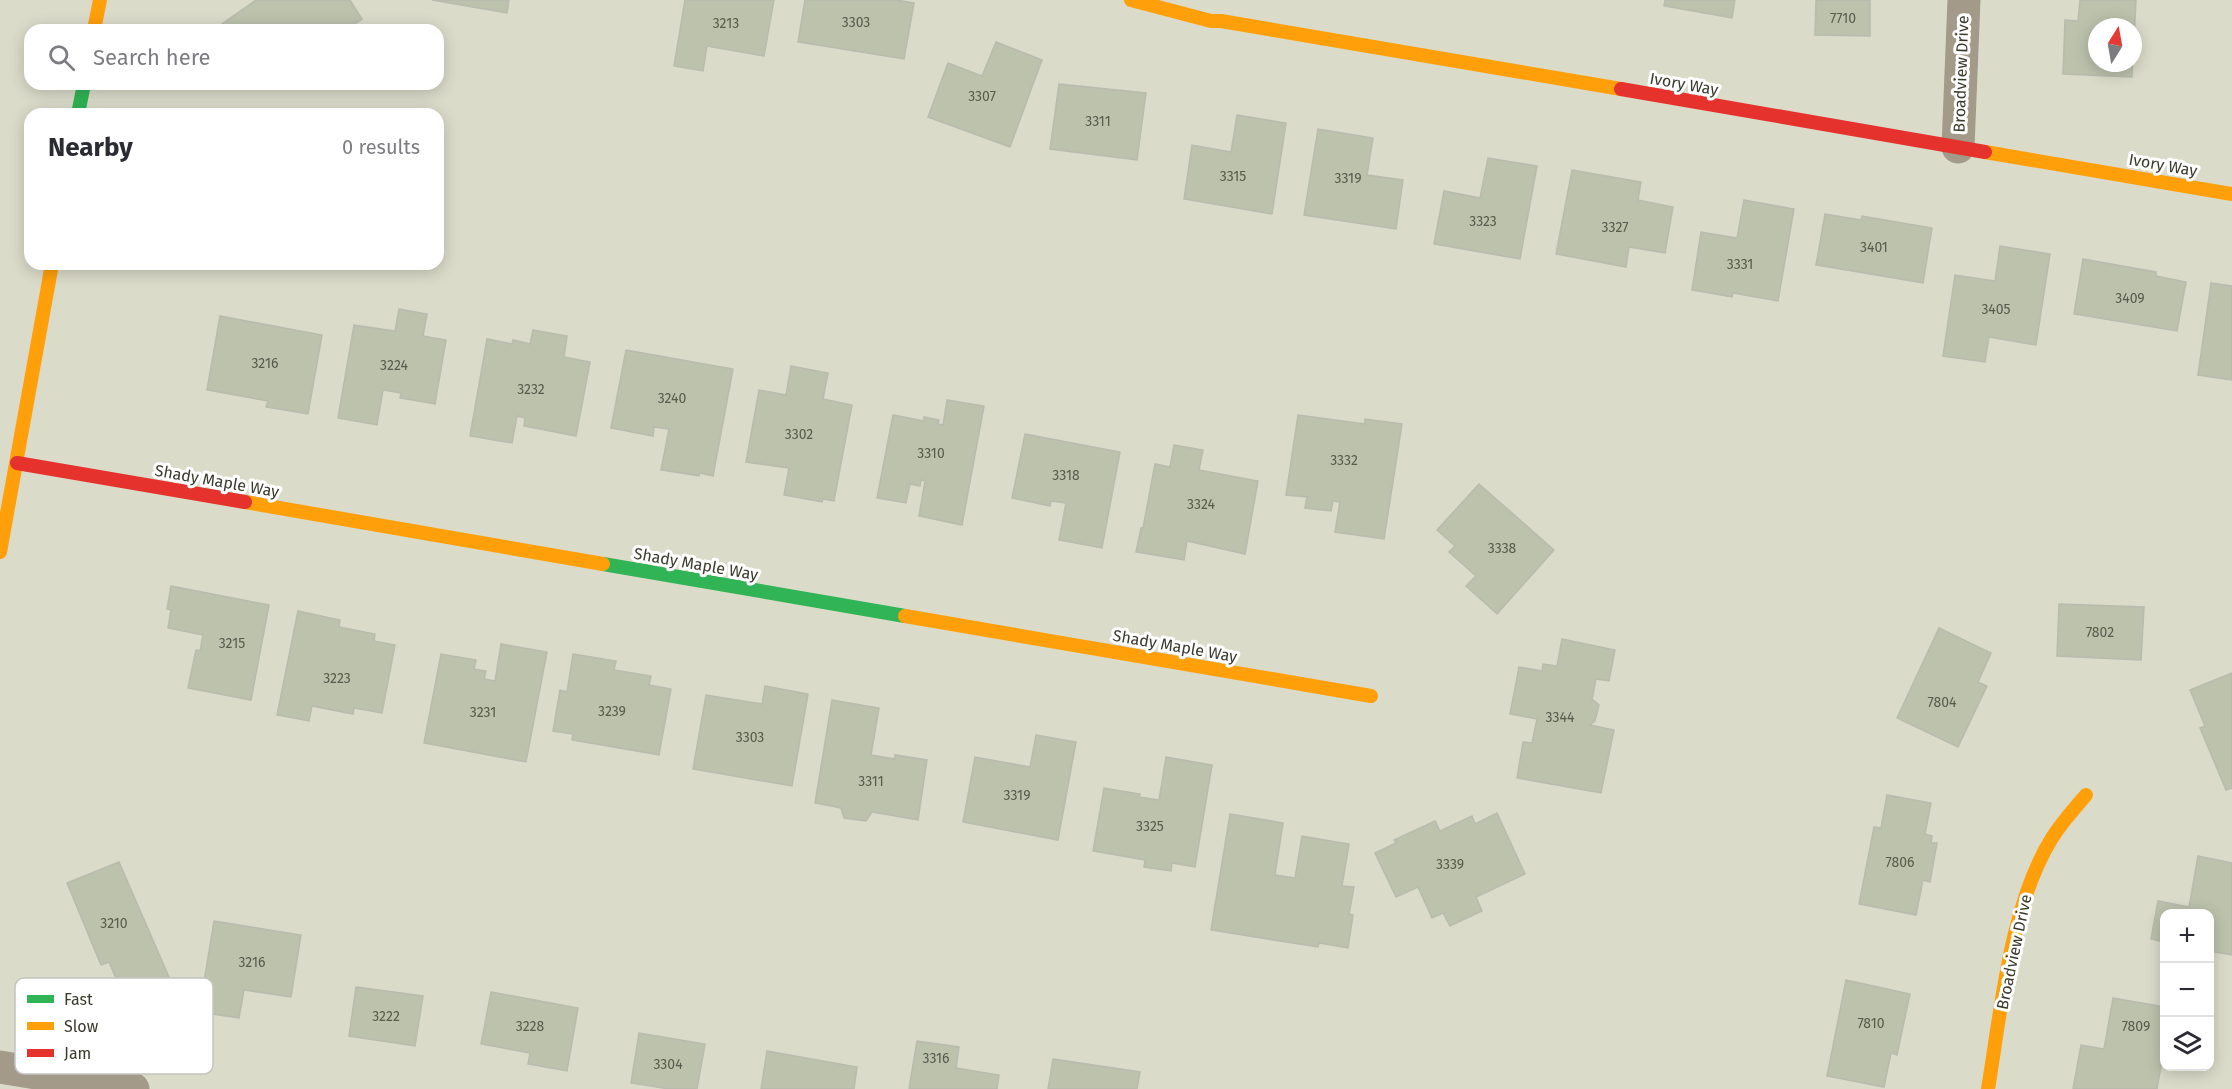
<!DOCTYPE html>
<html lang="en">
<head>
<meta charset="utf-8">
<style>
	body { margin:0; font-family:"Fira Sans",sans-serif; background:#f2f2f3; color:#2b2b33 }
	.controls { position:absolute; right:18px; bottom:18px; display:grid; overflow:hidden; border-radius:12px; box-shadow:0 3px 15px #0003 }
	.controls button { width:54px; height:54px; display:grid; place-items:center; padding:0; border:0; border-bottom:2px solid #e1e1e2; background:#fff; color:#2b2b33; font:30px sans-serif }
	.compass { position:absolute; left:2088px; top:18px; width:54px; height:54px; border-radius:50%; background:#fff; box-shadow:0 3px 15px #0003; rotate:11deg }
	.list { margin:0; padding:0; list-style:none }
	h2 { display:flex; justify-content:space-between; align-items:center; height:78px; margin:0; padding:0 24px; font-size:26px }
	h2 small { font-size:20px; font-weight:400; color:#7c7c81 }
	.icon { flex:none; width:33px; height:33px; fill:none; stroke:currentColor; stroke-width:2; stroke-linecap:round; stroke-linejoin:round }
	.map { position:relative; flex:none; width:2232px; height:1089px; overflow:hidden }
	.search { position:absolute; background:#fff; box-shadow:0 3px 15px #0003; left:24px; top:24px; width:420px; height:66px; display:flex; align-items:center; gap:15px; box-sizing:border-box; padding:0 21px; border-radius:18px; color:#7c7c81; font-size:22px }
	.panel { position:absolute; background:#fff; box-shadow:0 3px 15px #0003; left:24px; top:108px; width:420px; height:162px; border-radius:18px }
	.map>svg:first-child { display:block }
	.building { fill:#bcc2ac; stroke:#b8bbad; stroke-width:1.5; fill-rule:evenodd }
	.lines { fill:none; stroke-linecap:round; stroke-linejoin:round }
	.street { stroke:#a39a89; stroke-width:33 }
	.fast { stroke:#30b455; stroke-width:14 }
	.slow { stroke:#ff9f0a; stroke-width:14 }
	.jam { stroke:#e5322d; stroke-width:14 }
	.labels { text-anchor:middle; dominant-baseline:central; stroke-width:6; stroke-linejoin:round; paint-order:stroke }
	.number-label { font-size:14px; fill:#5a5b4c }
	.street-label { font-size:16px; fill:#39392c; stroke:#fff }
	.key { fill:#fff; stroke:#c4c4c0; stroke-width:1.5 }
	.key-label { font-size:16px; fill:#39392c }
</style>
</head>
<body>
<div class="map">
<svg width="2232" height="1089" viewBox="0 0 2232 1089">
	<rect width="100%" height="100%" fill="#dbdbca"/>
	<g class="building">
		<polygon points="256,0 350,0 362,19 346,30 320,30 316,25 309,30 226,30 222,24"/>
		<polygon points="432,0 509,0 507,13"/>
		<polygon points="685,0 774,0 764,56 707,46 703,71 674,66"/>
		<polygon points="805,0 897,0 914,3 904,59 798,42"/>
		<polygon points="1665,0 1735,0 1732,18 1664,6"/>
		<polygon points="1816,0 1870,0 1870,36 1815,35"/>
		<path d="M2080,0H2136L2132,77L2063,74L2065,20L2078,21ZM2097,27H2133V63H2097Z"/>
		<polygon points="996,42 1042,60 1010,147 928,117 948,63 982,76"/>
		<polygon points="1059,84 1146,93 1137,160 1050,149"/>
		<polygon points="1237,115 1286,123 1272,214 1184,199 1192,145 1231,152"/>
		<polygon points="1318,129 1373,138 1367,175 1403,180 1396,229 1304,215"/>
		<polygon points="1488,158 1537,166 1520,259 1434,244 1444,191 1480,198"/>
		<polygon points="1572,170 1641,182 1638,200 1673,207 1665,253 1629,247 1626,267 1556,254"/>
		<polygon points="1744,200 1794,209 1778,301 1733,293 1732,297 1692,290 1701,232 1737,238"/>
		<polygon points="1825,214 1861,220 1862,216 1932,228 1923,283 1816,265"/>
		<polygon points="2000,246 2050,254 2036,345 1989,337 1985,362 1943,356 1955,275 1995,281"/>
		<polygon points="2083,259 2156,272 2156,276 2186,282 2177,331 2074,314"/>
		<polygon points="2211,283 2232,286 2232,380 2198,375"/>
		<polygon points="399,309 427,314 423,336 446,340 435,404 400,398 401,393 383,390 377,425 338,418 354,325 395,331"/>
		<polygon points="220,316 322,335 308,414 266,407 268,401 207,390"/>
		<polygon points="533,330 567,336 564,357 590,362 576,436 524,426 525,418 517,416 512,443 470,436 487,339 512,344 513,340 530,344"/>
		<polygon points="626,350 733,369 713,476 700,473 699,476 661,470 669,429 654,427 653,436 611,428"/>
		<polygon points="791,366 828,373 823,399 852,405 834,501 823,499 822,502 784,495 789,468 746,462 759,390 786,395"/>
		<polygon points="947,400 984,406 962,525 919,516 925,481 921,480 920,486 910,484 906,503 877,498 893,415 924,421 924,417 939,420 938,424 943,425"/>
		<polygon points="1298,415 1365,424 1365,419 1402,424 1384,539 1335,532 1340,502 1333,501 1331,511 1305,508 1307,497 1286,495"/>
		<polygon points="1025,434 1120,452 1102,548 1059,540 1066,503 1051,501 1050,506 1012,498"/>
		<polygon points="1174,445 1203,450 1199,470 1258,481 1245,554 1187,541 1184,560 1136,552 1141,528 1143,528 1155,464 1170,467"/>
		<polygon points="1479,484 1554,550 1497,614 1466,586 1476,576 1449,552 1455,546 1437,530"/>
		<polygon points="171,586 269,605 251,700 188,688 196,650 200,651 203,635 168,628 171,610 167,609"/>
		<polygon points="2059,604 2144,607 2141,660 2057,656"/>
		<polygon points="298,611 340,620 339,627 375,634 374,641 395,645 382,713 354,708 353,714 312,706 309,721 277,715"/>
		<polygon points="1939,628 1991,653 1978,682 1987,686 1958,747 1897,718"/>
		<polygon points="1562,639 1615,650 1609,681 1596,679 1592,699 1599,705 1595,721 1590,725 1614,730 1601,793 1517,778 1523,742 1532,743 1537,719 1510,714 1519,667 1542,671 1543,664 1557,666"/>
		<polygon points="501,644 547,652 526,762 424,743 441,654 476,660 474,669 486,671 484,679 495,681"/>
		<polygon points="573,654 616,661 614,670 651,676 649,685 671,689 659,755 572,740 573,734 553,731 560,690 567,692"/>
		<polygon points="2232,673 2232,788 2226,790 2200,728 2205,726 2190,690"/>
		<polygon points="765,686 808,694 792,786 693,769 706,695 762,704"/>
		<polygon points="832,700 879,708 871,755 895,759 895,755 927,760 918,820 872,812 866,821 844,818 841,808 815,803"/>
		<polygon points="1036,735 1076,742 1058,840 963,822 975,757 1030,767"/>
		<polygon points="1166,757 1212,765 1195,867 1172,863 1171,871 1144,867 1145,860 1093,851 1104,788 1140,794 1139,797 1159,800"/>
		<polygon points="1887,795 1931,803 1925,834 1932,836 1931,843 1937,843 1930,882 1923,880 1916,915 1859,904 1874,827 1881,828"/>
		<polygon points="1497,813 1525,874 1476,897 1482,911 1450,926 1443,913 1432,918 1418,887 1396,897 1375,853 1396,843 1394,840 1435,821 1440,831 1472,816 1475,824"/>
		<polygon points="1230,814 1283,823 1275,875 1295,878 1302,836 1349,844 1342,886 1354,887 1349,914 1353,915 1348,948 1319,943 1318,947 1211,930"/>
		<polygon points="2198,856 2232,863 2232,955 2210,951 2210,914 2164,914 2164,942 2151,939 2158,901 2189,907"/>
		<polygon points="119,862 169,977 124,997 109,962 101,965 67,883"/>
		<polygon points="214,921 301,935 291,997 244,990 239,1018 199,1012"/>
		<polygon points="1846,980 1910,994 1897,1055 1891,1053 1884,1087 1827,1076"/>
		<polygon points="356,987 423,996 415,1046 349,1036"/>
		<polygon points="491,992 578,1008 567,1071 528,1064 530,1053 481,1044"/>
		<polygon points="2113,998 2164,1007 2164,1049 2157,1089 2073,1089 2081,1045 2104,1049"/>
		<polygon points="639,1033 705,1044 697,1089 669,1089 631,1083"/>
		<polygon points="917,1041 959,1047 956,1068 999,1075 997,1089 909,1089"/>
		<polygon points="767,1051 857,1067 854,1089 761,1089"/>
		<polygon points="1053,1059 1140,1072 1137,1089 1048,1089"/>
	</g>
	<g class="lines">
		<g class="street">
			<polyline points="1958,147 1964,0"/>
			<polyline points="0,1067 133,1089"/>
		</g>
		<g class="fast">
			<polyline points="78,114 84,84"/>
			<polyline points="603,564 905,616"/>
		</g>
		<g class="slow">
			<polyline points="1131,0 1211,21 1221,21 1621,89"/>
			<polyline points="94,30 100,0"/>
			<polyline points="1985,152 2232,194"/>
			<polyline points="245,502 603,564"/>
			<polyline points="0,552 52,264"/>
			<polyline points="905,616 1371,696"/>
			<path d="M1988,1089C2001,1011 2010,905 2052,838C2062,822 2074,809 2086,795"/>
		</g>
		<g class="jam">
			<polyline points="1621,89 1985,152"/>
			<polyline points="17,463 245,502"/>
		</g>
	</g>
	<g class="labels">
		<g class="number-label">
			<text x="1843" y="18">7710</text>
			<text x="856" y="22">3303</text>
			<text x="726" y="23">3213</text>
			<text x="982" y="96">3307</text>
			<text x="1098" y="121">3311</text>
			<text x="1233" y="176">3315</text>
			<text x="1348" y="178">3319</text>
			<text x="1483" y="221">3323</text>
			<text x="1615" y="227">3327</text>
			<text x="1874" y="247">3401</text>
			<text x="1740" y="264">3331</text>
			<text x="2130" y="298">3409</text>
			<text x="1996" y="309">3405</text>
			<text x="265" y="363">3216</text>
			<text x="394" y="365">3224</text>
			<text x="531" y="389">3232</text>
			<text x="672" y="398">3240</text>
			<text x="799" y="434">3302</text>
			<text x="931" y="453">3310</text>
			<text x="1344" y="460">3332</text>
			<text x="1066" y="475">3318</text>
			<text x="1201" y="504">3324</text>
			<text x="1502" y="548">3338</text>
			<text x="2100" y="632">7802</text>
			<text x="232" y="643">3215</text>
			<text x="337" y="678">3223</text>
			<text x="1942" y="702">7804</text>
			<text x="612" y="711">3239</text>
			<text x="483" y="712">3231</text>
			<text x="1560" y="717">3344</text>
			<text x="750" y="737">3303</text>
			<text x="871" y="781">3311</text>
			<text x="1017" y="795">3319</text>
			<text x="1150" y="826">3325</text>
			<text x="1900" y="862">7806</text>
			<text x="1450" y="864">3339</text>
			<text x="114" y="923">3210</text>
			<text x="252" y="962">3216</text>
			<text x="386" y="1016">3222</text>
			<text x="1871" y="1023">7810</text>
			<text x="530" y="1026">3228</text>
			<text x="2136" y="1026">7809</text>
			<text x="936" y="1058">3316</text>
			<text x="668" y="1064">3304</text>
		</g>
		<g class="street-label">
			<text transform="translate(1961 74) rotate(-88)">Broadview Drive</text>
			<text transform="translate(1684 84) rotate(10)">Ivory Way</text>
			<text transform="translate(2163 165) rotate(10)">Ivory Way</text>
			<text transform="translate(217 481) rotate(10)">Shady Maple Way</text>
			<text transform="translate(696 564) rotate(10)">Shady Maple Way</text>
			<text transform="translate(1175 646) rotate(10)">Shady Maple Way</text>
			<text transform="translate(2014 952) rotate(-78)">Broadview Drive</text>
		</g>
	</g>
	<rect x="15" y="978" width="198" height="96" rx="9" class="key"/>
	<rect x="27" y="995" width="27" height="8" fill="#30b455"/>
	<rect x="27" y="1022" width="27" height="8" fill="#ff9f0a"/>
	<rect x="27" y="1049" width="27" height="8" fill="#e5322d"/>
	<g class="key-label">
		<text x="64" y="1005">Fast</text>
		<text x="64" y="1032">Slow</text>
		<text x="64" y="1059">Jam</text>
	</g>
</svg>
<div class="controls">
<button>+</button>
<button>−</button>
<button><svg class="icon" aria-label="layers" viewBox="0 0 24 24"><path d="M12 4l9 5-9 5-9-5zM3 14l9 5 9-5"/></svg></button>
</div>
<svg class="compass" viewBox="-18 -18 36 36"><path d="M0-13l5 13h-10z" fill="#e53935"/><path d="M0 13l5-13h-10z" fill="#7c7c81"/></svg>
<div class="search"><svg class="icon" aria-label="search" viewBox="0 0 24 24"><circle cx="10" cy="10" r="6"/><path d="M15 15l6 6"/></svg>Search here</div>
<section class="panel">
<h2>Nearby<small>0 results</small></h2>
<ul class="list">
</ul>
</section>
</div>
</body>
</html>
